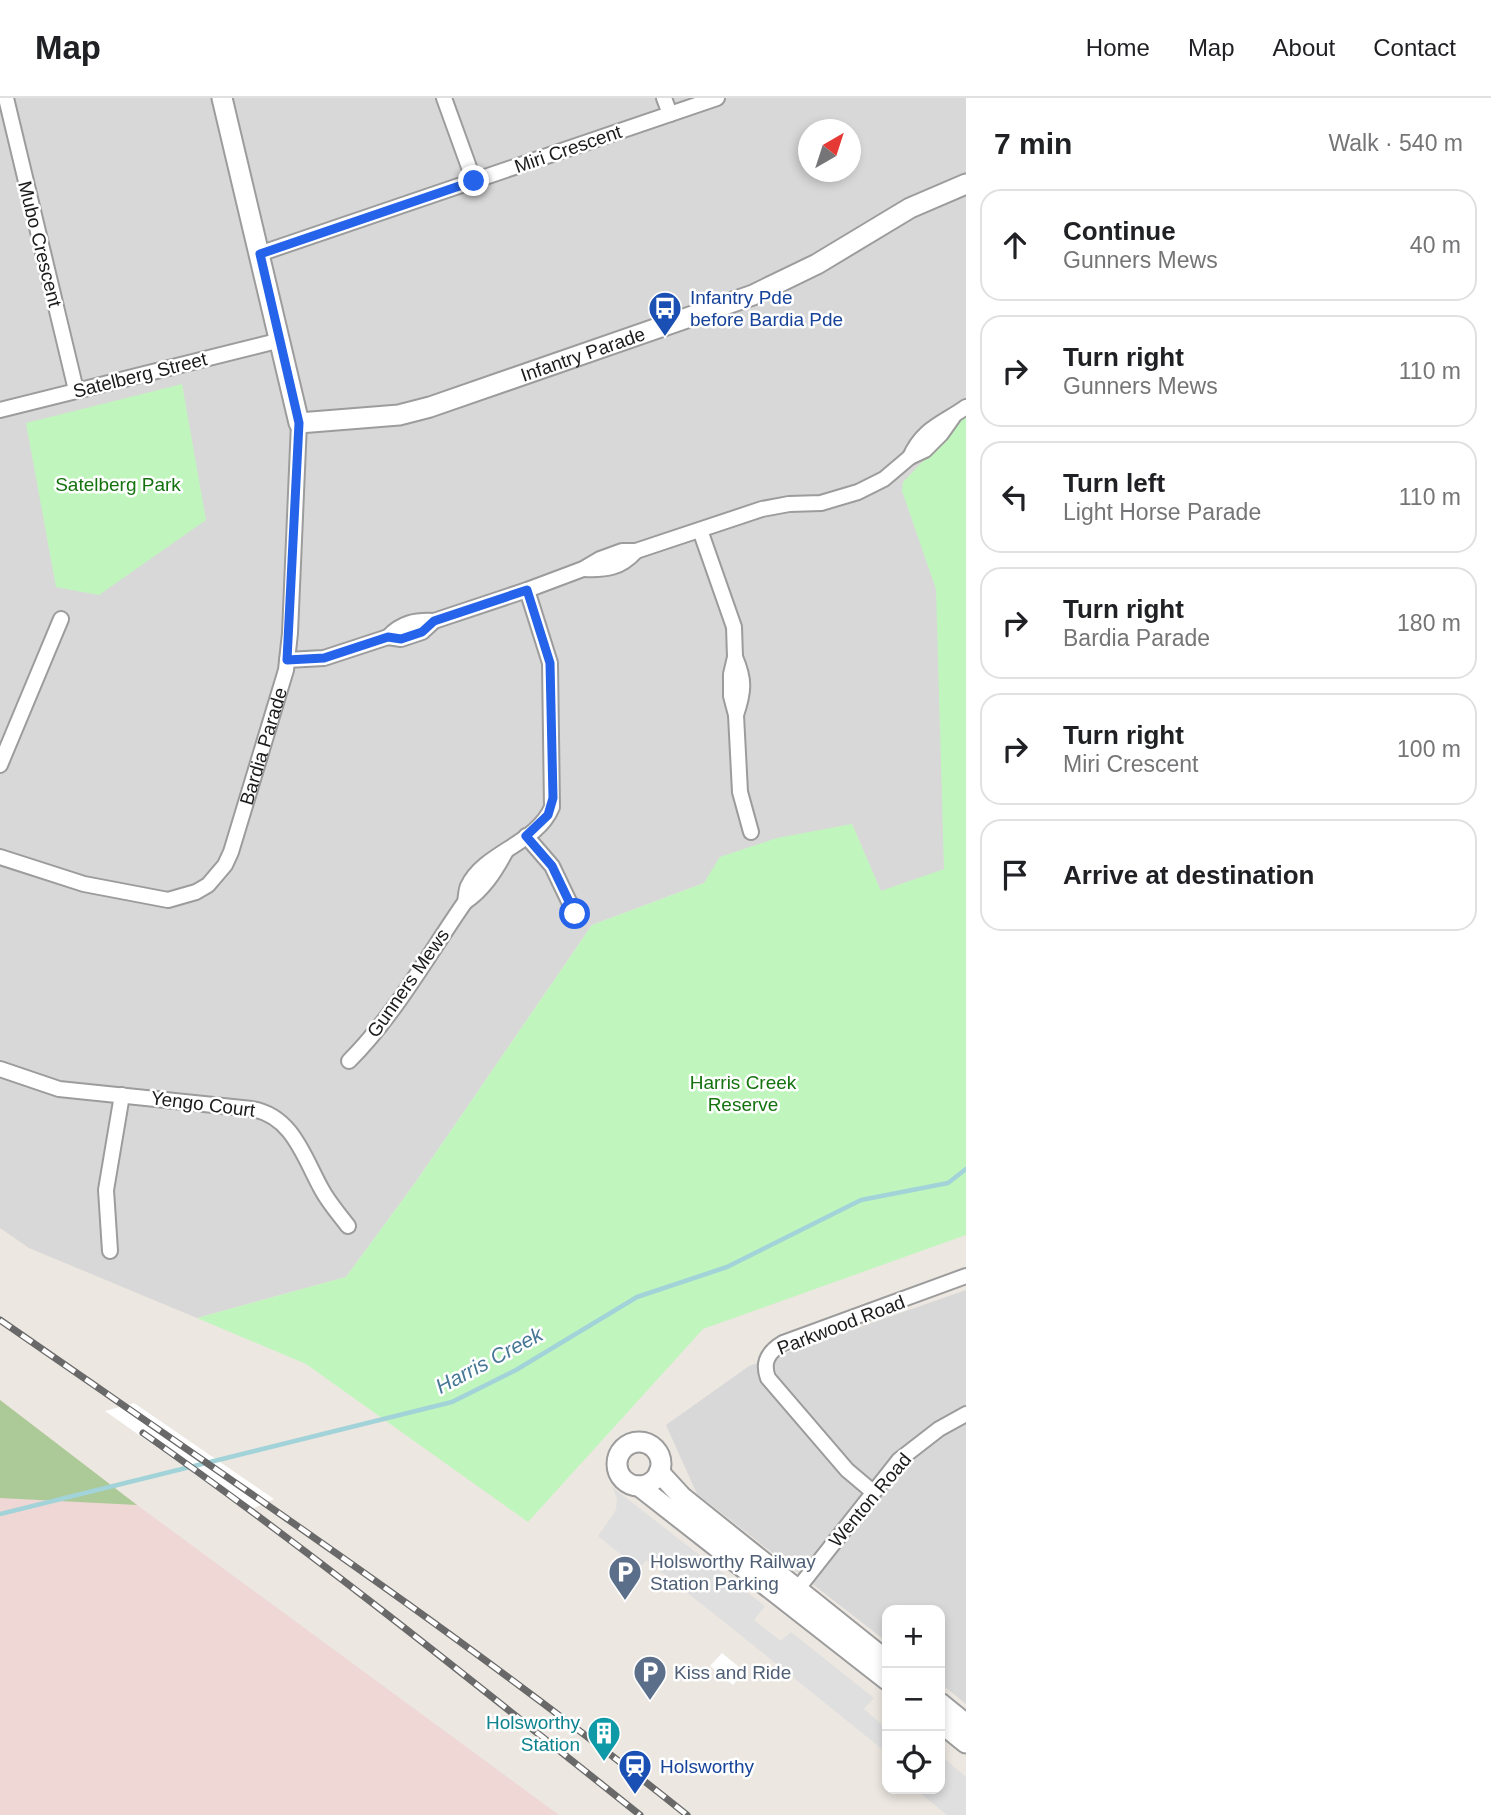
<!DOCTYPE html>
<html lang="en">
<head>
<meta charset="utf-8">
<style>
	body { margin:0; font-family:Arial,sans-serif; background:#f6f6f6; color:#202124 }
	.controls { position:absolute; right:21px; bottom:21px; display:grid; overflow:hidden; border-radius:14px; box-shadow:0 4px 10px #0003 }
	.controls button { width:63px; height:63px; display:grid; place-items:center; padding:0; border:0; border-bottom:2px solid #e0e0e0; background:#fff; color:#202124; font:35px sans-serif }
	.compass { position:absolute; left:798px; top:21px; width:63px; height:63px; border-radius:50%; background:#fff; box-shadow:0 4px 10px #0003; rotate:39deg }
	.stop { position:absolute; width:21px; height:21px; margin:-16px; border:5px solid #2563eb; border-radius:50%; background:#fff }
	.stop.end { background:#2563eb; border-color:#fff; box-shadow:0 2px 7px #0008 }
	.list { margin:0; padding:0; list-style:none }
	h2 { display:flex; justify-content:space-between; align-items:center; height:91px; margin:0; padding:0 28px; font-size:30px }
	h2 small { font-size:23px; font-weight:400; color:#757577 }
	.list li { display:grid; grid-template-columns:46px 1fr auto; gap:21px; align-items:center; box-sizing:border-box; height:112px; margin:0 14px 14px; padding:0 14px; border:2px solid #e0e0e0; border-radius:21px }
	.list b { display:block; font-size:26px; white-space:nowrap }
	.list p { margin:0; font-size:23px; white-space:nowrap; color:#757577 }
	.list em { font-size:23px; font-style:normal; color:#757577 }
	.icon { flex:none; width:38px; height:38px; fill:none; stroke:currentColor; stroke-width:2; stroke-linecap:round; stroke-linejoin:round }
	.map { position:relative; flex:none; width:966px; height:1717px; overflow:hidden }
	header { display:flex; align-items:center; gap:42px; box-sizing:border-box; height:98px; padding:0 35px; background:#fff; border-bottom:2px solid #e0e0e0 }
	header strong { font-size:33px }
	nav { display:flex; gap:38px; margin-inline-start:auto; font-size:24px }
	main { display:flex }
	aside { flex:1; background:#fff }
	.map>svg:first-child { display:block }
	.residential { fill:#d9d8d8; fill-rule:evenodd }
	.military { fill:#eed7d4 }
	.forest { fill:#acca97 }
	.park { fill:#c0f6bd }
	.parking { fill:#dfdfdf }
	.pier { fill:#fff }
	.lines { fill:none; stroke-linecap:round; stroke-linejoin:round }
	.stream { stroke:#a2d3d9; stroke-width:4.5 }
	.minor-casing { stroke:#9c9c9c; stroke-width:18 }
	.tertiary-casing { stroke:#9c9c9c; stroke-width:23 }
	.minor { stroke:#fff; stroke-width:14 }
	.tertiary { stroke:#fff; stroke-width:19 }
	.rail-casing { stroke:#696969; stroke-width:7 }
	.rail { stroke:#fff; stroke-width:4.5; stroke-dasharray:13; stroke-linecap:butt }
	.route { stroke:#2563eb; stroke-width:9 }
	.labels { text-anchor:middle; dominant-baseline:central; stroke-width:5; stroke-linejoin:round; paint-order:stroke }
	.street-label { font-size:19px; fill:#1b1b1b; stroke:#fff }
	.transit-label { font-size:19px; fill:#164399; stroke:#fff; text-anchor:start }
	.park-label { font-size:19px; fill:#14720f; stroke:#fff }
	.service-label { font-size:19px; fill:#4e5e75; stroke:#fff; text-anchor:start }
	.culture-label { font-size:19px; fill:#0d838f; stroke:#fff; text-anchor:end }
	.water-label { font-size:21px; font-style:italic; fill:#467896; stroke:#fff }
</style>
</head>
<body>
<header>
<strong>Map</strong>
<nav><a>Home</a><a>Map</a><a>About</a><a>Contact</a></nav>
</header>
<main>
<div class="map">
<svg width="966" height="1717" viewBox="0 0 966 1717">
	<rect width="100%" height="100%" fill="#ece7e0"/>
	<g class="residential">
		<path d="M0,0H966V791L880,793L852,726L704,785L592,827L415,1085L346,1179L197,1220L29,1150L0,1130ZM808,32H850V74H808Z"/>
		<polygon points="966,1192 966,1606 940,1585 940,1512 887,1512 887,1544 697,1396 666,1327 749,1268"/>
	</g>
	<polygon class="military" points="0,1302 137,1407 559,1717 0,1717"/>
	<polygon class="forest" points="0,1302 137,1407 0,1400"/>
	<g class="park">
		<polygon points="182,286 206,422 99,497 56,489 26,325"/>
		<polygon points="966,316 966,1137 703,1231 528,1424 306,1266 197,1220 346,1179 415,1085 592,827 704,785 720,759 777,740 852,726 881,793 944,771 936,491 902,393 903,384 944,341 954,326"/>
	</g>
	<g class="parking">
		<polygon points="612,1389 765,1508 754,1522 781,1543 791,1534 874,1600 864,1611 887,1631 887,1669 881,1664 887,1655 738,1535 646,1462 639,1471 598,1438 616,1412 617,1400"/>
		<polygon points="940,1657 966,1679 966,1717 947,1717 915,1691 940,1691"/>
	</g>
	<g class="pier">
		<polygon points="134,1305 274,1401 247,1413 105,1313"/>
		<polygon points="722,1555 744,1573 733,1587 710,1568"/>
	</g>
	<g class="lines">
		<polyline class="stream" points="0,1416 452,1304 516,1272 637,1199 727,1169 861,1102 948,1085 966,1071"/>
		<defs>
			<g id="minor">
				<polyline points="6,0 76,292"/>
				<polyline points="444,0 474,83"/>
				<polyline points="664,0 670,16"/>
				<polyline points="259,156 717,0"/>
				<polyline points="0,312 281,242"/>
				<path d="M910,359C923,330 942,326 966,309"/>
				<polyline points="700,432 734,529 735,559 731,576 731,598 736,617 740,694 751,734"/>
				<path d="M584,471C606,472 621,470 636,453"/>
				<path d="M388,539C401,525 415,522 434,523"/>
				<path d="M735,559C745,582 744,593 736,617"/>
				<polyline points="287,562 324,560 388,539 401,541 422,534 434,523 527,492 583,471 600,461 622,453 636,453 762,411 789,406 821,405 858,394 884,381 910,359 925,352 941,336 953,319"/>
				<polyline points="0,667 61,521"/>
				<polyline points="526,738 552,768 575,816"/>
				<path id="s1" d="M0,759L84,786L168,802L196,794L208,787L225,767L231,754L286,572L290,535L299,325"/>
				<path d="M465,804C483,792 494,775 505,755"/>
				<path d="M349,963C395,917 428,857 465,804C466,799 466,792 468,788C484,754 537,746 552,709L550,565L527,492"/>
				<path d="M0,971L59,991L252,1011C293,1018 304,1060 322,1092C329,1105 339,1116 348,1128"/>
				<polyline points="110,1153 106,1092 122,997"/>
				<path d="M873,1394L847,1372L768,1280C762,1264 768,1254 783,1245L966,1178"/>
				<polyline points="792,1498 899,1362 939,1331 966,1316"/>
			</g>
			<g id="tertiary">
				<path id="s2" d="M222,0L299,325L399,317L430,309L753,197L817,166L910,110L966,86"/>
				<circle cx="639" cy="1366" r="22"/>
				<polyline points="659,1374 682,1399 887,1563"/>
				<polyline points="639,1388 887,1582"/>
				<polyline points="940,1605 966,1626"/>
				<polyline points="940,1624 966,1645"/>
			</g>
		</defs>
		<use href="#minor" class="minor-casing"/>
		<use href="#tertiary" class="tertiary-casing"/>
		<use href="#minor" class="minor"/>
		<use href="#tertiary" class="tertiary"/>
		<defs>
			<g id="rail">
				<path d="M0,1222C232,1383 467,1540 687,1717"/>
				<path d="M143,1335C314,1455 476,1586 640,1717"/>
			</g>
		</defs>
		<use href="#rail" class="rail-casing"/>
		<use href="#rail" class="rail"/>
	</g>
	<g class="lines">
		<polyline class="route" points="474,83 260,156 299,325 287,562 324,560 388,539 401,541 422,534 434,523 527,492 550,565 553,700 548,717 526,738 552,768 575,816"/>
	</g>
	<defs>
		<symbol id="bus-pin" viewBox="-11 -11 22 30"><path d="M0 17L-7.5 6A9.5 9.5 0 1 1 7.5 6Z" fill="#1a4fb4" stroke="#fff"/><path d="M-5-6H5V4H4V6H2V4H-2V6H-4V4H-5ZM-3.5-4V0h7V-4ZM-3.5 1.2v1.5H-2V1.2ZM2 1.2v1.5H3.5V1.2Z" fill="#fff"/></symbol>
		<symbol id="parking-pin" viewBox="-11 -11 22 30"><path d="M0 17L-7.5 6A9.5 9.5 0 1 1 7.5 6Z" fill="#5c6f8a" stroke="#fff"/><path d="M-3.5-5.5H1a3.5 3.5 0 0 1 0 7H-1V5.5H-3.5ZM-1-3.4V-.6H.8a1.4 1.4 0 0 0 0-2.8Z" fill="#fff"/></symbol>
		<symbol id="building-pin" viewBox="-11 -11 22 30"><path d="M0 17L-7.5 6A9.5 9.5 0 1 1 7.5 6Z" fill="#0f9aa8" stroke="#fff"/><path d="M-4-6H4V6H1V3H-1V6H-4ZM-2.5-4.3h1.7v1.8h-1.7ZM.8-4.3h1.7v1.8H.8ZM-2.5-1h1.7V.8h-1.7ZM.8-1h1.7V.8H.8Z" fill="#fff"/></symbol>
		<symbol id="station-pin" viewBox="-11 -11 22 30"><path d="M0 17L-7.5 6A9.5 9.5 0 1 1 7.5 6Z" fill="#1a4fb4" stroke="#fff"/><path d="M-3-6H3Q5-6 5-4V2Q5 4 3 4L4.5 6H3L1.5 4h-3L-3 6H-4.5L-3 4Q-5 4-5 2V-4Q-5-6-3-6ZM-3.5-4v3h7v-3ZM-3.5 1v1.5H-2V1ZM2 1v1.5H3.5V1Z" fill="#fff"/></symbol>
	</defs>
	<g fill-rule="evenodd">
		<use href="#bus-pin" x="646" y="191" width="38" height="52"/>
		<use href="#parking-pin" x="606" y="1455" width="38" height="52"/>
		<use href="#parking-pin" x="631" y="1555" width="38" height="52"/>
		<use href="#building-pin" x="585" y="1616" width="38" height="52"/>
		<use href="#station-pin" x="616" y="1649" width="38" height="52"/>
	</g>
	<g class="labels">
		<g class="street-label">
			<text transform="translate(568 51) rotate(-19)">Miri Crescent</text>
			<text transform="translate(40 146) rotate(76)">Mubo Crescent</text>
			<text stroke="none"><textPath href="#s2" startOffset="628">Infantry Parade</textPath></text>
			<text transform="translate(140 277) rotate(-14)">Satelberg Street</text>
			<text stroke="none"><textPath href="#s1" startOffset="368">Bardia Parade</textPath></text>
			<text transform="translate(408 885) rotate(-55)">Gunners Mews</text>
			<text transform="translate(203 1006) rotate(7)">Yengo Court</text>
			<text transform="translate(841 1227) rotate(-21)">Parkwood Road</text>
			<text transform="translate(870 1402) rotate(-50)">Wenton Road</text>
		</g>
		<g class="transit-label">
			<text x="690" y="199">Infantry Pde<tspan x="690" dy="22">before Bardia Pde</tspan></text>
			<text x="660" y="1668">Holsworthy</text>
		</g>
		<g class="park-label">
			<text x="118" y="386">Satelberg Park</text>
			<text x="743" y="984">Harris Creek<tspan x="743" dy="22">Reserve</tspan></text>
		</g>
		<g class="service-label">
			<text x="650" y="1463">Holsworthy Railway<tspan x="650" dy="22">Station Parking</tspan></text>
			<text x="674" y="1574">Kiss and Ride</text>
		</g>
		<g class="culture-label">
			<text x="580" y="1624">Holsworthy<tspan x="580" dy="22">Station</tspan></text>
		</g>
		<g class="water-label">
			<text transform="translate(489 1262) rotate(-28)">Harris Creek</text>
		</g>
	</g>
</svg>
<div class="controls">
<button>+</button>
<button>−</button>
<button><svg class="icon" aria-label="locate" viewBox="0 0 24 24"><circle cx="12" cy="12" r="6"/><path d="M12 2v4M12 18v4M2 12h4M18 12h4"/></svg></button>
</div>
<svg class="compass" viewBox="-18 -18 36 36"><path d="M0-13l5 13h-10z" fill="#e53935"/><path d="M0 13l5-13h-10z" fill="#757577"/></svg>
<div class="stop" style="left:575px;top:816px"></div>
<div class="stop end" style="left:474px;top:83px"></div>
</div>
<aside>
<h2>7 min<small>Walk · 540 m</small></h2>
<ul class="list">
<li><svg class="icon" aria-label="ahead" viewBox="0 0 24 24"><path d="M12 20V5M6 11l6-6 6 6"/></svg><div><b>Continue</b><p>Gunners Mews</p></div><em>40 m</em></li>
<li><svg class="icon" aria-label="right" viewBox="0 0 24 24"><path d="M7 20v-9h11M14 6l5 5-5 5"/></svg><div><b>Turn right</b><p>Gunners Mews</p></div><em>110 m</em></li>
<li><svg class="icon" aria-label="left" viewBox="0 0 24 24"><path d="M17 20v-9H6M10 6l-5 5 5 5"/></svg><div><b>Turn left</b><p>Light Horse Parade</p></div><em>110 m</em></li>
<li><svg class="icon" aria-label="right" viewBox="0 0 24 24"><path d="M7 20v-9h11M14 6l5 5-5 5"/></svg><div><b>Turn right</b><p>Bardia Parade</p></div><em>180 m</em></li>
<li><svg class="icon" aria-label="right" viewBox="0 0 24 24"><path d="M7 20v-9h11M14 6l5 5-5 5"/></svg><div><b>Turn right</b><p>Miri Crescent</p></div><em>100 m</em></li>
<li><svg class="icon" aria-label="arrive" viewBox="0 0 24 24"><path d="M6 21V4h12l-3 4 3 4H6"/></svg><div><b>Arrive at destination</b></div></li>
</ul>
</aside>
</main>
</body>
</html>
